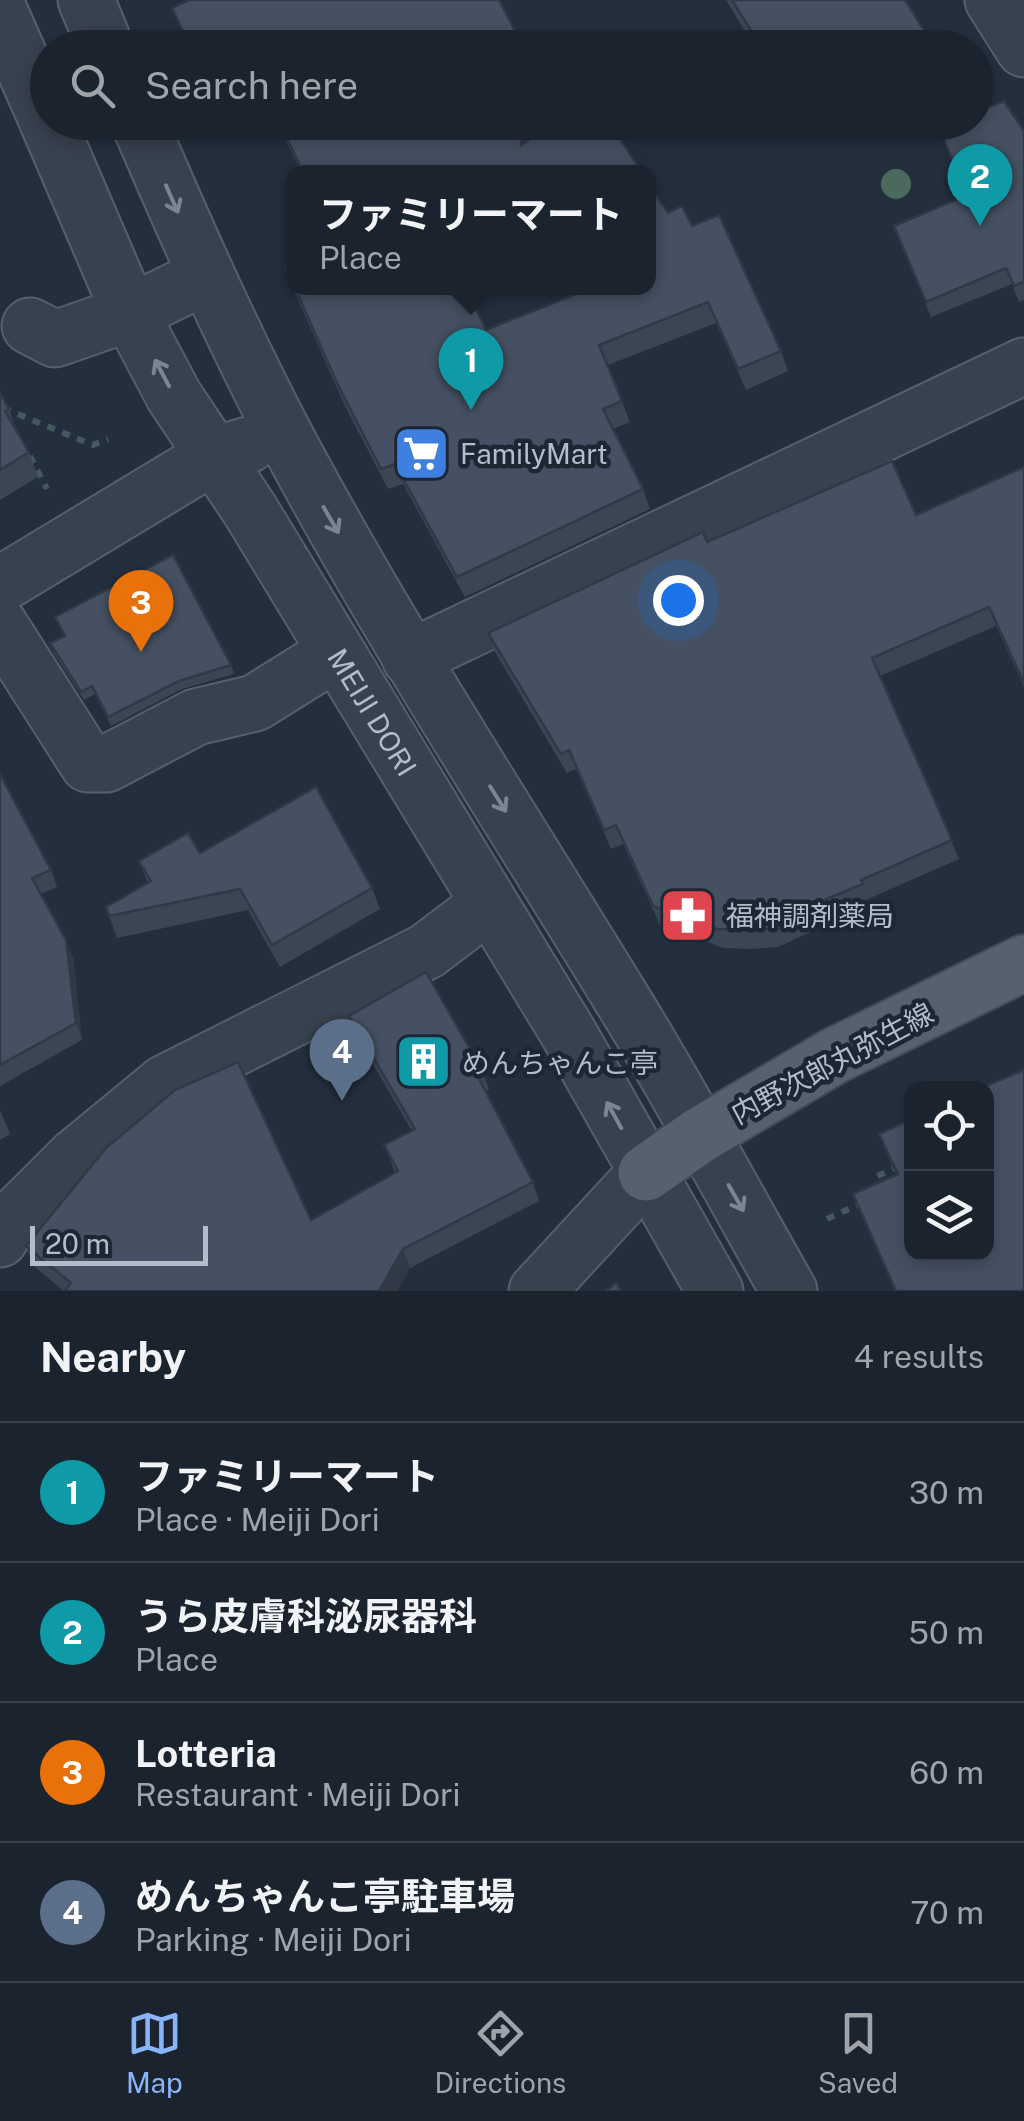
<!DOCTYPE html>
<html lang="en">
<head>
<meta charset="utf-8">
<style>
	body { margin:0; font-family:"Public Sans","Noto Sans JP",sans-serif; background:#242b36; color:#f1f3f6 }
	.controls { position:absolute; right:30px; bottom:30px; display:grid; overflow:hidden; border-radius:20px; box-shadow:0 5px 15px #0003 }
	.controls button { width:90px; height:90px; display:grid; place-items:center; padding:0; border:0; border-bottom:2px solid #39404a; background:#1b232e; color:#f1f3f6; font:50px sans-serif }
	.scale { position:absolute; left:30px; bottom:25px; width:178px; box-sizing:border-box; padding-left:10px; border:5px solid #b4bcc9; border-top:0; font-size:28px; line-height:35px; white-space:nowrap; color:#b4bcc9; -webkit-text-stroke:8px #1d2633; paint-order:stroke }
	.you { position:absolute; left:678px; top:600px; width:35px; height:35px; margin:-25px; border:8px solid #fff; border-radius:50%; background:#1a73e8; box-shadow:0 0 0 15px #1a73e833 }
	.badge { display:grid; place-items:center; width:65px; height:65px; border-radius:50%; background:#8ab4f8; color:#fff; font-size:32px; font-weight:700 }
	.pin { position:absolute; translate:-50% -82px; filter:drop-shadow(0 2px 5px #0008) }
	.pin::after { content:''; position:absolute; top:52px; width:35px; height:30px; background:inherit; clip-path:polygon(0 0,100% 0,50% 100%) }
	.popup { position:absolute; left:286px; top:165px; width:370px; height:130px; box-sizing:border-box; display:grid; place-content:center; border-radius:20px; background:#1b232e; filter:drop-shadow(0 2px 8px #0005); font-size:32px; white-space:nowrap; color:#a0a4aa }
	.popup b { font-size:38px; color:#f1f3f6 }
	.popup::after { content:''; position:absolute; left:50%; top:100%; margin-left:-20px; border:20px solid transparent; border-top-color:#1b232e }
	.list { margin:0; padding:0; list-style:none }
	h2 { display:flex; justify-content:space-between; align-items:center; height:130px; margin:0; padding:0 40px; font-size:42px }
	h2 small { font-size:32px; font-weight:400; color:#a0a4aa }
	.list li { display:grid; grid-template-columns:65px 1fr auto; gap:30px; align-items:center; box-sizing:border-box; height:140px; padding:0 40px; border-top:2px solid #39404a }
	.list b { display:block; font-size:38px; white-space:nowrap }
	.list p { margin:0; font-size:32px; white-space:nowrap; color:#a0a4aa }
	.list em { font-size:32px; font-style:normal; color:#a0a4aa }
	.icon { flex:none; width:55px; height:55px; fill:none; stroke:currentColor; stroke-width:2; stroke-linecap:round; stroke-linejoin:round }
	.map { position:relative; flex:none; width:1024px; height:1291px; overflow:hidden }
	.search { position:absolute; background:#1b232e; box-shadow:0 5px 15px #0003; left:30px; right:30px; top:30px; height:110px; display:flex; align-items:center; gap:25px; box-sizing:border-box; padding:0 35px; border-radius:55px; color:#a0a4aa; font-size:38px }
	.sheet { height:690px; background:#1b232e }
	nav { display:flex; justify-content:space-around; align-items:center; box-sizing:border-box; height:140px; border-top:2px solid #39404a; background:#1b232e; font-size:28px; color:#a0a4aa }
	nav a { display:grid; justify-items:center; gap:5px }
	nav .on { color:#8ab4f8 }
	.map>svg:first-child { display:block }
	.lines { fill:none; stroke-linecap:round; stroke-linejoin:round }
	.minor-casing { stroke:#565f6c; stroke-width:59 }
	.major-casing { stroke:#414a57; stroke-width:59 }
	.path { stroke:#44595c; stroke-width:6; stroke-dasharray:8 8; stroke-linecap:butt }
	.minor { stroke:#38414e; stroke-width:55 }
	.major { stroke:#56606e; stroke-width:55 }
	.tree { fill:#4b6a5d }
	.wall { fill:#3b4654 }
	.shaded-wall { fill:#303945 }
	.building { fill:#455162; stroke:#303945; stroke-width:2.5 }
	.oneway { stroke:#7c8592 }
	.labels { text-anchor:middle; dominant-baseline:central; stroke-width:9; stroke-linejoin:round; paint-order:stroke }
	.poi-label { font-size:28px; fill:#b4bcc9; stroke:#1d2633; text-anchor:start }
	.street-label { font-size:28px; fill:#b4bcc9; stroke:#1d2633 }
</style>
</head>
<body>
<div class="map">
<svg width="1024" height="1291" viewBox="0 0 1024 1291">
	<rect width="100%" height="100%" fill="#242f3e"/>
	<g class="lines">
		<defs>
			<g id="minor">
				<polyline points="86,0 106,48"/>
				<polyline points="993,0 1024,49"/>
				<polyline points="0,13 48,122"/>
				<path id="s1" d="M48,122L130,313L174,396L250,510L569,1034L715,1291"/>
				<path d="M139,122C185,229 232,335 286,438C388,630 507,811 620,996C680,1092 733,1193 789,1291"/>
				<polyline points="30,326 55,339 130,313 206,276"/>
				<polyline points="0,585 215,455 248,445"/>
				<polyline points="0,626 88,764 106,764 196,717 255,703 335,653"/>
				<polyline points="410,658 1024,366"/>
				<polyline points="0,1239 7,1225 74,1158 165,1083 427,951 489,904"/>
				<polyline points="537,1291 646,1173"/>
			</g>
			<polyline id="major" points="646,1173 700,1135 834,1056 1024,963"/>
		</defs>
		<use href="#minor" class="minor-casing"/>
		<use href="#major" class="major-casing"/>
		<g class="path">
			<polyline points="3,408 93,445 108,439"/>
			<polyline points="30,456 47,489"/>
			<polyline points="881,1189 875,1177 893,1169"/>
			<polyline points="827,1219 862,1203"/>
		</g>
		<use href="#minor" class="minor"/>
		<use href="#major" class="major"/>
	</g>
	<circle class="tree" cx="896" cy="184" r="15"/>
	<g class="wall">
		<polygon points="726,0 905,0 931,48 755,48"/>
		<polygon points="172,8 524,48 189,48"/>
		<polygon points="277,122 530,122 529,140 642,172 301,172"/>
		<polygon points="939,128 1024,131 1024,300 1019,302 1012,284 931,317 894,226 967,196"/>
		<polygon points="668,213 692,226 781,351 788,371 746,390 716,323 608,365 630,422 613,429 643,489 650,509 465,597 403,484 388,489 345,406 292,286 285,266 294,262 294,288 467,288 486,330 586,289 585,288 648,288"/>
		<polygon points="0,393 9,409 17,432 29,452 38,477 0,500"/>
		<polygon points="1024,467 1024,687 996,626 880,676 959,859 868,899 870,903 833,918 834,921 778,947 752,949 724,948 660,925 623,844 611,849 576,769 567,773 495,652 488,633 707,542 916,515"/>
		<polygon points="55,617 231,665 234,674 182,689 111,726 95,694 84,700 53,652 50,643 64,636"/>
		<polygon points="0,774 51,870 57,887 41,894 73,957 82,1040 0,1086"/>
		<polygon points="200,853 372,888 380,909 280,967 248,910 117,938 106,907 148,883 139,861"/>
		<polygon points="349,1016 482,1070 489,1089 485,1091 533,1182 539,1201 410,1268 397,1291 64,1291 33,1265 26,1246 311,1220 395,1172 384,1145 412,1131 356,1035"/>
		<polygon points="0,1110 10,1134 0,1140"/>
		<polygon points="879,1134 1024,1291 895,1291 853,1194 896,1175"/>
	</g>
	<g class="shaded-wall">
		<polygon points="924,30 931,48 898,48"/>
		<polygon points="873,36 877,48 854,48"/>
		<polygon points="522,122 530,122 528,166 521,145"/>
		<polygon points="66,940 73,957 82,1040 76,1023"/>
		<polygon points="403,1249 410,1268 397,1291 379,1291"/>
	</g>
	<g class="building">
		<polygon points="189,0 499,0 524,48 244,48 240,39 221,48 191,48 172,8"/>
		<polygon points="732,0 905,0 924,30 898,48 880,48 873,36 854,48 762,48"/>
		<polygon points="1004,101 1024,131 1024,282 1014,286 1006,268 926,302 894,226 967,195 939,128 952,122 976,122 976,112"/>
		<polygon points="279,122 522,122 521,145 555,122 609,122 642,172 303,172"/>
		<polygon points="648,183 668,213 682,206 692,226 719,215 781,351 738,369 708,302 599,345 622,401 603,409 643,489 457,577 395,464 381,469 338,385 295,288 467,288 486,330 591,288 648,288"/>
		<polygon points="294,262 294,285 285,266"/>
		<polygon points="0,393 9,409 5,411 29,452 0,470"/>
		<polygon points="892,461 916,515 1024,467 1024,683 989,607 872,658 952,840 861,880 863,884 826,899 828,902 771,929 745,930 717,929 653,906 616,825 604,830 569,750 561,754 488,633 703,532 707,542"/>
		<polygon points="173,555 231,665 179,681 108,717 92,686 81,692 50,643 65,636 55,617"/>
		<polygon points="0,774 51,870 32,878 66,940 76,1023 0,1065"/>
		<polygon points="316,787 372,888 272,945 240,889 109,916 106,907 151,881 139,861 188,833 200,853"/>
		<polygon points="426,972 482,1070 476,1073 533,1182 403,1249 379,1291 65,1291 71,1283 26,1246 106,1148 175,1090 238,1062 311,1220 398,1171 384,1145 415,1129 349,1016"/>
		<polygon points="1024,1070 1024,1291 896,1291 853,1194 898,1174 879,1134 912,1119 912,1254 986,1254 986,1088 981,1088"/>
		<polygon points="616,1283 621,1291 606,1291"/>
	</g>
	<defs><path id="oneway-shaft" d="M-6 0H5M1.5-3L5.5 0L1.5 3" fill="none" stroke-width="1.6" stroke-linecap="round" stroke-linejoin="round" transform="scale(2.5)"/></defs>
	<g class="oneway">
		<use href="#oneway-shaft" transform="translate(172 199) rotate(66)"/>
		<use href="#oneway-shaft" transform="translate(162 373) rotate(-118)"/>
		<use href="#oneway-shaft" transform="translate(331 520) rotate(60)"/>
		<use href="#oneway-shaft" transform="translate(498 799) rotate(58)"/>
		<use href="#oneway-shaft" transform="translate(614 1115) rotate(-119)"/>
		<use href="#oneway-shaft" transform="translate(736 1198) rotate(60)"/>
	</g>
	<defs>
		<symbol id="supermarket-square" viewBox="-11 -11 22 22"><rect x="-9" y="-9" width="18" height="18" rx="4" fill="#3f7fe0" stroke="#1d2633"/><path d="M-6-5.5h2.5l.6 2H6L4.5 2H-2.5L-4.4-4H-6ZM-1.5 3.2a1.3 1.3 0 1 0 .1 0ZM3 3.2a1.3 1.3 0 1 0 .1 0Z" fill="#fff"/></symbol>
		<symbol id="pharmacy-square" viewBox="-11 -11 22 22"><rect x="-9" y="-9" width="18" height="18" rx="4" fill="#e0444e" stroke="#1d2633"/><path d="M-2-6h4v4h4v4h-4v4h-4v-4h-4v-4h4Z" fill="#fff"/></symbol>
		<symbol id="building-square" viewBox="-11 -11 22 22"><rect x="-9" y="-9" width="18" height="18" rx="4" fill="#0f9aa8" stroke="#1d2633"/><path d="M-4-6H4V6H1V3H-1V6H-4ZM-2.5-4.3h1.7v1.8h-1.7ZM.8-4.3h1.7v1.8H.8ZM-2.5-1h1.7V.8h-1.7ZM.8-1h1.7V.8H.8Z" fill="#fff"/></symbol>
	</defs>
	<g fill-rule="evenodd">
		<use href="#supermarket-square" x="390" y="422" width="63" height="63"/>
		<use href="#pharmacy-square" x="656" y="884" width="63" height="63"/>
		<use href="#building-square" x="392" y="1030" width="63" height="63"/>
	</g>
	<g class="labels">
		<g class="poi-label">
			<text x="460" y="453">FamilyMart</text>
			<text x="726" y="915">福神調剤薬局</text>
			<text x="462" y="1062">めんちゃんこ亭</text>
		</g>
		<g class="street-label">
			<text stroke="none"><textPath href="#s1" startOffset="675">MEIJI DORI</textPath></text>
			<text transform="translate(832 1063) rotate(-28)">内野次郎丸弥生線</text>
		</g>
	</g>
</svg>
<div class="controls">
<button><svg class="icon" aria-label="locate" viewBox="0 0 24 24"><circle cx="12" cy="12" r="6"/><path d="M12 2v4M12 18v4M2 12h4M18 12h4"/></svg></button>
<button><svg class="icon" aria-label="layers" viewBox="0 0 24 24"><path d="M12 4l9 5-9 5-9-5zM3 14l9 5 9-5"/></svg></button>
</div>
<div class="scale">20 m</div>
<div class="you"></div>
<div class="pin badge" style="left:471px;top:410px;background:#0f9aa8">1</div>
<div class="popup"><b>ファミリーマート</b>Place</div>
<div class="pin badge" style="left:980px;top:226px;background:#0f9aa8">2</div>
<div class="pin badge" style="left:141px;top:652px;background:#e8710a">3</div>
<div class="pin badge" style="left:342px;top:1101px;background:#5c6f8a">4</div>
<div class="search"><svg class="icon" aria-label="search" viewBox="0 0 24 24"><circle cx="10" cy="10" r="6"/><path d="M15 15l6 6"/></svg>Search here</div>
</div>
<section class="sheet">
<h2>Nearby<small>4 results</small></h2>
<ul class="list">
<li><span class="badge" style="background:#0f9aa8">1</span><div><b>ファミリーマート</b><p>Place · Meiji Dori</p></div><em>30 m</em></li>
<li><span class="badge" style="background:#0f9aa8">2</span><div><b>うら皮膚科泌尿器科</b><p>Place</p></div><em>50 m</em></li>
<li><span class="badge" style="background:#e8710a">3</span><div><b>Lotteria</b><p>Restaurant · Meiji Dori</p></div><em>60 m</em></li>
<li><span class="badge" style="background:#5c6f8a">4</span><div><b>めんちゃんこ亭駐車場</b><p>Parking · Meiji Dori</p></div><em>70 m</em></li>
</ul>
</section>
<nav>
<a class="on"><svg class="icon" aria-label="map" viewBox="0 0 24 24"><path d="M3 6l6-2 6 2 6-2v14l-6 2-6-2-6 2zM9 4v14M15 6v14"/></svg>Map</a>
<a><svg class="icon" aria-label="directions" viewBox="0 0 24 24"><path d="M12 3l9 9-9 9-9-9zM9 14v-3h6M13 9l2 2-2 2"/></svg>Directions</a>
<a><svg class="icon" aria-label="saved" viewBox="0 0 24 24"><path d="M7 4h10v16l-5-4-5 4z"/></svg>Saved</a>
</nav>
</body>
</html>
